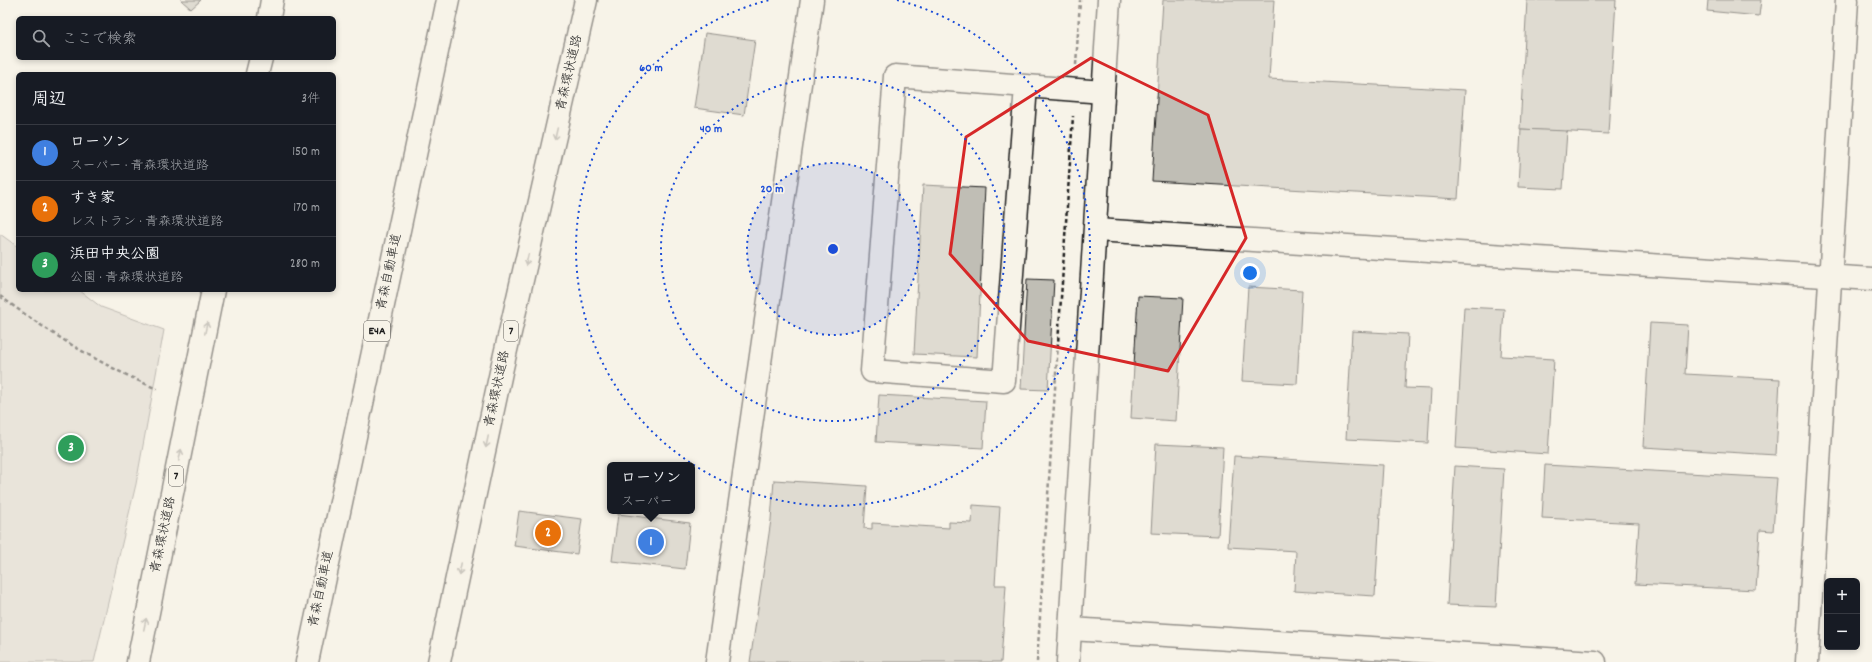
<!DOCTYPE html>
<html lang="ja">
<head>
<meta charset="utf-8">
<style>
	body { margin:0; font-family:Dekko,"Klee One",sans-serif; background:#20242c; color:#f1f3f6 }
	.controls { position:absolute; right:12px; bottom:12px; display:grid; overflow:hidden; border-radius:6px; box-shadow:0 2px 6px #0003 }
	.controls button { width:36px; height:36px; display:grid; place-items:center; padding:0; border:0; border-bottom:1px solid #363941; background:#171b24; color:#f1f3f6; font:20px sans-serif }
	.you { position:absolute; left:1250px; top:273px; width:14px; height:14px; margin:-10px; border:3px solid #fff; border-radius:50%; background:#1a73e8; box-shadow:0 0 0 6px #1a73e833 }
	.badge { display:grid; place-items:center; width:26px; height:26px; border-radius:50%; background:#c8321e; color:#fff; font-size:13px; font-weight:700 }
	.pin { position:absolute; translate:-50% -50%; border:2px solid #fff; box-shadow:0 1px 4px #0006 }
	.popup { position:absolute; left:607px; top:462px; width:88px; height:52px; box-sizing:border-box; display:grid; place-content:center; border-radius:6px; background:#171b24; filter:drop-shadow(0 1px 3px #0005); font-size:13px; white-space:nowrap; color:#9ea1a6 }
	.popup b { font-size:15px; color:#f1f3f6 }
	.popup::after { content:''; position:absolute; left:50%; top:100%; margin-left:-8px; border:8px solid transparent; border-top-color:#171b24 }
	.list { margin:0; padding:0; list-style:none }
	h2 { display:flex; justify-content:space-between; align-items:center; height:52px; margin:0; padding:0 16px; font-size:17px }
	h2 small { font-size:13px; font-weight:400; color:#9ea1a6 }
	.list li { display:grid; grid-template-columns:26px 1fr auto; gap:12px; align-items:center; box-sizing:border-box; height:56px; padding:0 16px; border-top:1px solid #363941 }
	.list b { display:block; font-size:15px; white-space:nowrap }
	.list p { margin:0; font-size:13px; white-space:nowrap; color:#9ea1a6 }
	.list em { font-size:13px; font-style:normal; color:#9ea1a6 }
	.icon { flex:none; width:22px; height:22px; fill:none; stroke:currentColor; stroke-width:2; stroke-linecap:round; stroke-linejoin:round }
	.map { position:relative; flex:none; width:1872px; height:662px; overflow:hidden }
	.search { position:absolute; background:#171b24; box-shadow:0 2px 6px #0003; left:16px; top:16px; width:320px; height:44px; display:flex; align-items:center; gap:10px; box-sizing:border-box; padding:0 14px; border-radius:6px; color:#9ea1a6; font-size:15px }
	.panel { position:absolute; background:#171b24; box-shadow:0 2px 6px #0003; left:16px; top:72px; width:320px; height:220px; border-radius:6px }
	.map>svg:first-child { display:block }
	.green { fill:#d7d3cb; stroke:#7a7874 }
	.building { fill:#c0beb5; stroke:#1c1c1c }
	.lines { fill:none; stroke-linecap:round; stroke-linejoin:round }
	.minor-casing { stroke:#1c1c1c; stroke-width:25 }
	.highway-casing { stroke:#1c1c1c; stroke-width:25 }
	.path { stroke:#1c1c1c; stroke-width:2.5; stroke-dasharray:4 3; stroke-linecap:butt }
	.minor { stroke:#f7f3e8; stroke-width:22 }
	.highway { stroke:#f7f3e8; stroke-width:22 }
	.oneway { stroke:#94928c }
	.marked { fill:none; stroke:#d62828; stroke-width:3; stroke-linejoin:round }
	.ring { fill:none; stroke:#1d4ed8; stroke-width:2; stroke-dasharray:2 4 }
	.labels { text-anchor:middle; dominant-baseline:central; stroke-width:3.5; stroke-linejoin:round; paint-order:stroke }
	.shield { fill:#f7f3e8; stroke:#5e5c59; stroke-width:1 }
	.shield-label { font-size:12px; font-weight:bold; fill:#1c1c1c }
	.street-label { font-size:13px; fill:#1c1c1c; stroke:#f7f3e8 }
	.centre { fill:#1d4ed8; stroke:#f7f3e8; stroke-width:2 }
	.ring-label { font-size:12px; text-anchor:middle; font-weight:bold; fill:#1d4ed8; stroke:#f7f3e8; stroke-width:3.5; stroke-linejoin:round; paint-order:stroke }
</style>
</head>
<body>
<div class="map">
<svg width="1872" height="662" viewBox="0 0 1872 662">
	<rect width="100%" height="100%" fill="#f7f3e8"/>
	<filter id="ink" filterUnits="userSpaceOnUse"><feTurbulence type="fractalNoise" baseFrequency=".025" numOctaves="2"/><feDisplacementMap in="SourceGraphic" scale="8" xChannelSelector="R" yChannelSelector="G"/><feConvolveMatrix kernelMatrix="1 2 1 2 8 2 1 2 1" color-interpolation-filters="sRGB"/></filter>
	<g filter="url(#ink)">
		<polygon class="green" points="0,234 18,247 18,290 79,290 101,307 164,330 136,484 94,662 0,662"/>
		<g class="building">
			<polygon points="181,0 201,0 191,9"/>
			<polygon points="1163,0 1274,0 1269,79 1465,90 1458,199 1152,181"/>
			<polygon points="1527,0 1616,0 1608,134 1520,129"/>
			<polygon points="1708,0 1761,0 1759,16 1707,11"/>
			<polygon points="705,33 755,40 744,115 694,108"/>
			<polygon points="1521,129 1567,131 1563,189 1518,187"/>
			<polygon points="923,185 985,188 977,357 914,354"/>
			<polygon points="1027,279 1054,280 1048,390 1021,389"/>
			<polygon points="1248,287 1302,290 1297,384 1242,381"/>
			<polygon points="1138,296 1183,298 1176,421 1131,418"/>
			<polygon points="1464,307 1504,309 1501,356 1554,359 1548,454 1456,448"/>
			<polygon points="1650,323 1688,325 1685,374 1780,379 1776,455 1643,447"/>
			<polygon points="1352,331 1408,334 1405,388 1431,389 1428,443 1346,439"/>
			<polygon points="879,395 986,401 983,448 876,442"/>
			<polygon points="1156,444 1223,447 1218,536 1151,533"/>
			<polygon points="1234,456 1383,465 1375,596 1294,591 1296,551 1228,547"/>
			<polygon points="1545,465 1777,478 1773,531 1760,530 1756,590 1635,584 1639,523 1542,518"/>
			<polygon points="1455,466 1504,469 1496,607 1447,605"/>
			<polygon points="774,480 867,486 864,528 872,529 872,523 949,528 949,522 972,523 973,505 1000,507 995,585 1006,585 1001,662 750,662 771,520"/>
			<polygon points="519,511 582,519 577,554 514,546"/>
			<polygon points="618,514 690,523 685,569 612,561"/>
		</g>
		<g class="lines">
			<defs>
				<g id="minor">
					<polyline points="1026,86 895,76 872,371 1004,381 1026,86 1103,92"/>
					<polyline points="1096,230 1872,279"/>
					<polyline points="1071,629 1595,662"/>
					<polyline points="717,662 812,0"/>
					<polyline points="1068,662 1109,0"/>
					<polyline points="1807,662 1847,0"/>
				</g>
				<g id="highway">
					<polyline points="269,18 272,0"/>
					<polyline points="257,74 261,58"/>
					<polyline points="138,662 213,290"/>
					<polyline points="307,662 448,0"/>
					<polyline points="439,662 501,372 586,0"/>
				</g>
			</defs>
			<use href="#minor" class="minor-casing"/>
			<use href="#highway" class="highway-casing"/>
			<g class="path">
				<polyline points="1076,65 1080,0"/>
				<path d="M0,296C49,333 101,365 157,389"/>
				<polyline points="1037,662 1073,116"/>
			</g>
			<use href="#minor" class="minor"/>
			<use href="#highway" class="highway"/>
		</g>
		<defs><path id="oneway-shaft" d="M-6 0H5M1.5-3L5.5 0L1.5 3" fill="none" stroke-width="1.6" stroke-linecap="round" stroke-linejoin="round"/></defs>
		<g class="oneway">
			<use href="#oneway-shaft" transform="translate(556 134) rotate(103)"/>
			<use href="#oneway-shaft" transform="translate(527 260) rotate(103)"/>
			<use href="#oneway-shaft" transform="translate(206 328) rotate(-78)"/>
			<use href="#oneway-shaft" transform="translate(487 442) rotate(102)"/>
			<use href="#oneway-shaft" transform="translate(180 455) rotate(-78)"/>
			<use href="#oneway-shaft" transform="translate(460 569) rotate(102)"/>
			<use href="#oneway-shaft" transform="translate(145 624) rotate(-78)"/>
		</g>
	</g>
	<path d="M0 0H1872V662H0ZM1091,58L1208,115L1246,238L1168,371L1028,341L950,254L966,137Z" fill="#f7f3e8" fill-opacity=".55" fill-rule="evenodd"/>
	<path class="marked" d="M1091,58L1208,115L1246,238L1168,371L1028,341L950,254L966,137Z"/>
	<circle cx="833" cy="249" r="86" fill="#1d4ed8" fill-opacity=".12"/>
	<g class="ring">
		<circle cx="833" cy="249" r="86"/>
		<circle cx="833" cy="249" r="172"/>
		<path d="M897 0A257 257 0 1 1 769 0"/>
	</g>
	<g class="labels">
		<g class="shield">
			<rect x="364" y="321" width="26" height="20" rx="3"/>
			<rect x="504" y="321" width="14" height="20" rx="3"/>
			<rect x="169" y="466" width="14" height="20" rx="3"/>
		</g>
		<g class="shield-label">
			<text x="377" y="331">E4A</text>
			<text x="511" y="331">7</text>
			<text x="176" y="476">7</text>
		</g>
		<g class="street-label">
			<text transform="translate(570 73) rotate(-77)">青森環状道路</text>
			<text transform="translate(390 272) rotate(-78)">青森自動車道</text>
			<text transform="translate(498 389) rotate(-78)">青森環状道路</text>
			<text transform="translate(164 535) rotate(-78)">青森環状道路</text>
			<text transform="translate(322 589) rotate(-78)">青森自動車道</text>
		</g>
	</g>
	<circle cx="833" cy="249" r="6" class="centre"/>
	<g class="ring-label">
		<text x="651" y="71">60 m</text>
		<text x="711" y="132">40 m</text>
		<text x="772" y="192">20 m</text>
	</g>
</svg>
<div class="controls">
<button>+</button>
<button>−</button>
</div>
<div class="you"></div>
<div class="pin badge" style="left:651px;top:542px;background:#3f7fe0">1</div>
<div class="popup"><b>ローソン</b>スーパー</div>
<div class="pin badge" style="left:548px;top:533px;background:#e8710a">2</div>
<div class="pin badge" style="left:71px;top:448px;background:#2e9e5b">3</div>
<div class="search"><svg class="icon" aria-label="search" viewBox="0 0 24 24"><circle cx="10" cy="10" r="6"/><path d="M15 15l6 6"/></svg>ここで検索</div>
<section class="panel">
<h2>周辺<small>3件</small></h2>
<ul class="list">
<li><span class="badge" style="background:#3f7fe0">1</span><div><b>ローソン</b><p>スーパー · 青森環状道路</p></div><em>150 m</em></li>
<li><span class="badge" style="background:#e8710a">2</span><div><b>すき家</b><p>レストラン · 青森環状道路</p></div><em>170 m</em></li>
<li><span class="badge" style="background:#2e9e5b">3</span><div><b>浜田中央公園</b><p>公園 · 青森環状道路</p></div><em>280 m</em></li>
</ul>
</section>
</div>
</body>
</html>
